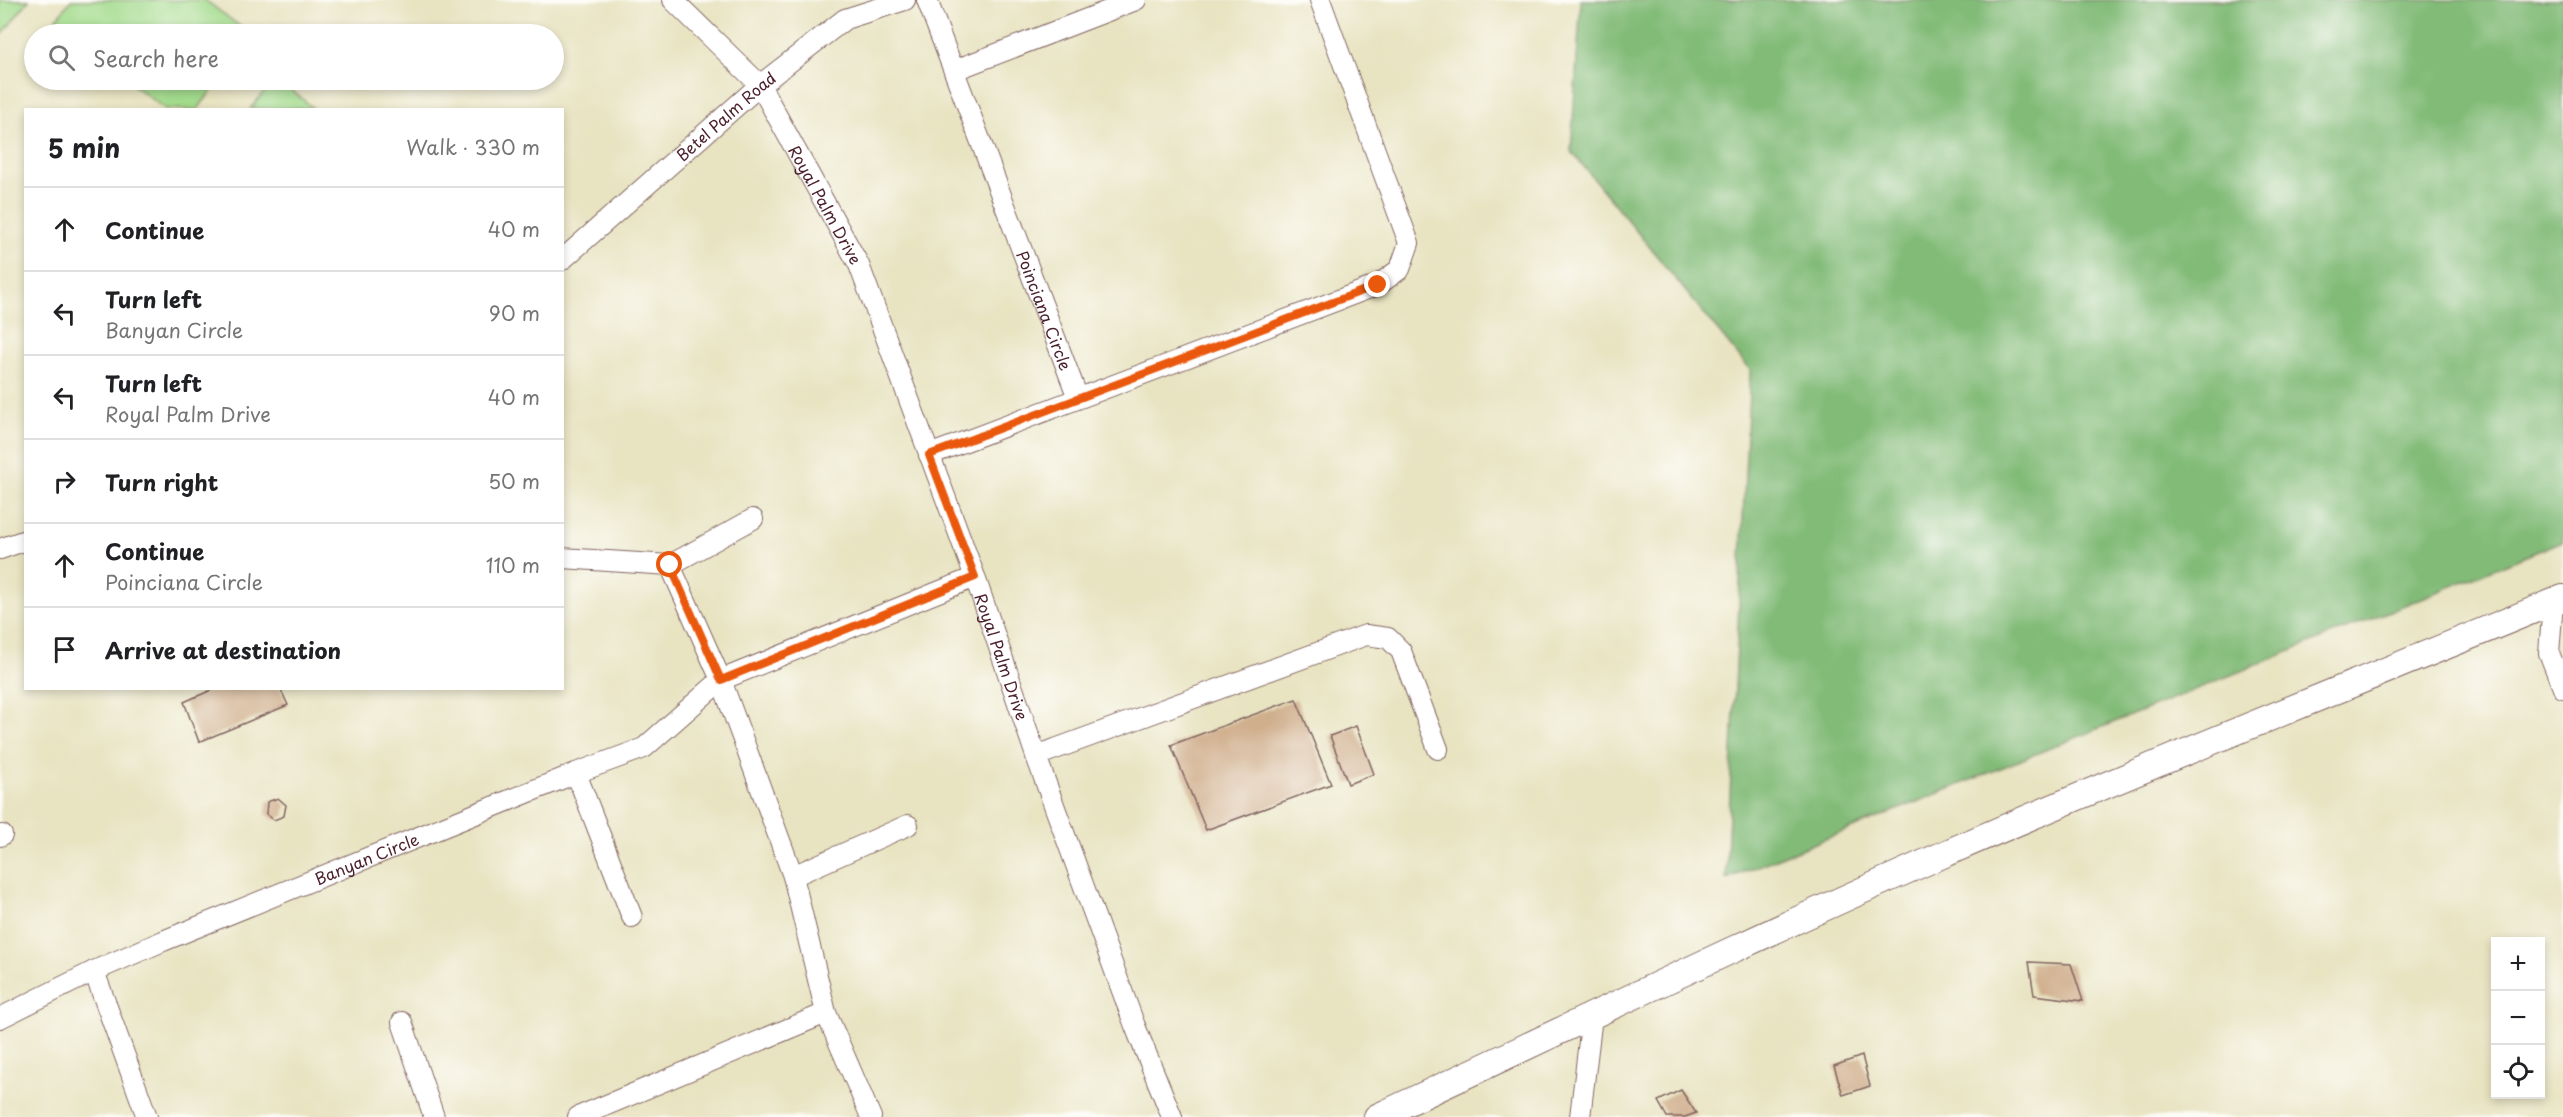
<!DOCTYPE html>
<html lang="en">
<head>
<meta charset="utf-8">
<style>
	body { margin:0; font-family:"Playpen Sans",sans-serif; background:#f6f6f6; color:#202124 }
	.controls { position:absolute; right:18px; bottom:18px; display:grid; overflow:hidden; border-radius:0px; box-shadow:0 3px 9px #0003 }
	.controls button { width:54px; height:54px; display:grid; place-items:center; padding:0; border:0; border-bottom:2px solid #e0e0e0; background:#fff; color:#202124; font:30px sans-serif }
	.stop { position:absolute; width:18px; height:18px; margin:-14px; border:4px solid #ea580c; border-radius:50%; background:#fff }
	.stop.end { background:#ea580c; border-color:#fff; box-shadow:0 2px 6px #0008 }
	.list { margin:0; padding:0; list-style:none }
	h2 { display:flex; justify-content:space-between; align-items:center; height:78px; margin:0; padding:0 24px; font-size:26px }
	h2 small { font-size:20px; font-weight:400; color:#757577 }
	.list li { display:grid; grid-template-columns:39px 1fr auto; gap:18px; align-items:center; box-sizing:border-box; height:84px; padding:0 24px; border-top:2px solid #e0e0e0 }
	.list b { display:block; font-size:22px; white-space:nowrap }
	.list p { margin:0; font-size:20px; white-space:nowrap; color:#757577 }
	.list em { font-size:20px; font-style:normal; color:#757577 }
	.icon { flex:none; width:33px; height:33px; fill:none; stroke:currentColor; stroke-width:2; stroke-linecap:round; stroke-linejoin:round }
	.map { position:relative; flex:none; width:2563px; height:1117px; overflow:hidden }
	.search { position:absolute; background:#fff; box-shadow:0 3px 9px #0003; left:24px; top:24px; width:540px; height:66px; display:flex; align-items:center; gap:15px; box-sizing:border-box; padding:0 21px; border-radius:33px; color:#757577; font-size:22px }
	.panel { position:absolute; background:#fff; box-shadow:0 3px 9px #0003; left:24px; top:108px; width:540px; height:582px; border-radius:0px }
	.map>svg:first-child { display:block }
	.green { fill:#a3db8d; stroke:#767d5c; stroke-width:1.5 }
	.forest { fill:#82bb78; stroke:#666d52; stroke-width:1.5 }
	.building { fill:#d0af8d }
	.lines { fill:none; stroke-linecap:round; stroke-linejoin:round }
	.minor-casing { stroke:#816460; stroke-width:22 }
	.major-casing { stroke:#816460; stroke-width:28 }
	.minor { stroke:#fff; stroke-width:20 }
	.major { stroke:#fff; stroke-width:26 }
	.route { stroke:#ea580c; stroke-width:8 }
	.labels { text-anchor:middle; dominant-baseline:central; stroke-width:4.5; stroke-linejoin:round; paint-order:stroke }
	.street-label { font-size:16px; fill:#4a1f2b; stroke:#fdfcf7 }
</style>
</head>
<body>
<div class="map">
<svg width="2563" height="1117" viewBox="0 0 2563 1117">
	<rect width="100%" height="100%" fill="#fdfcf7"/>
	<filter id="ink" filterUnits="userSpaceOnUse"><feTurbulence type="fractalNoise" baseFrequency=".0167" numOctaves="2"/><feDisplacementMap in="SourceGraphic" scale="12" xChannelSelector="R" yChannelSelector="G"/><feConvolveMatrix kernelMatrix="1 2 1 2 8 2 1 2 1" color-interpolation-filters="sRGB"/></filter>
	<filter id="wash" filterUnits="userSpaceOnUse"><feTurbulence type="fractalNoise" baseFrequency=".008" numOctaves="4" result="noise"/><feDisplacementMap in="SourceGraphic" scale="24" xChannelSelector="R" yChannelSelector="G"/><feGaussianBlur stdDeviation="1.35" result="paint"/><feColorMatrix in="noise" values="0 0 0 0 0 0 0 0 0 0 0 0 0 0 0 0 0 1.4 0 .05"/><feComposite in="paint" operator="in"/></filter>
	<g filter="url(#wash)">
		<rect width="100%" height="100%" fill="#e8e3c1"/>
		<g class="green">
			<polygon points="0,0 29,0 0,37"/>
			<polygon points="71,0 205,0 250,34 70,34 54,22"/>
			<polygon points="127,80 220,80 197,110 165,109"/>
			<polygon points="274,80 279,80 313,108 250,109"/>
		</g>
		<polygon class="forest" points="1581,0 2563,0 2563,541 1726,879 1750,370 1571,151"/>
		<g id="blocks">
			<g class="building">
				<polygon points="216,688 280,688 288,705 199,742 184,702"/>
				<polygon points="1296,699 1331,784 1206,830 1171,745"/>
				<polygon points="1356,726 1374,774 1348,784 1330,736"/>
				<polygon points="278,798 286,805 284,816 274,820 266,814 267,802"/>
				<polygon points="2029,962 2071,964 2083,1001 2034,995"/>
				<polygon points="1862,1056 1870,1086 1843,1095 1834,1066"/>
				<polygon points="1681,1090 1696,1113 1685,1117 1667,1117 1658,1101"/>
			</g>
		</g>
	</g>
	<g filter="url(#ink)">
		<use href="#blocks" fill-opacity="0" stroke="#816460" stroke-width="1.5"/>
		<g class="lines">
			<defs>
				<g id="minor">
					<path id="s1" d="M673,0L760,85L859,265L975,577L1036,756L1135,1026L1172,1117"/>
					<path id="s2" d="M927,0L1078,398"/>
					<polyline points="955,70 1136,0"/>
					<path id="s3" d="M562,260L760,85L845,19L905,0"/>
					<polyline points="929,455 1378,285 1400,269 1409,243 1320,0"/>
					<polyline points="0,549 26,540"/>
					<polyline points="562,558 670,565"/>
					<polyline points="2553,602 2549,653 2563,688"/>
					<polyline points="1036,756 1366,635 1388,638 1401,651 1438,749"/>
					<polyline points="576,773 632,917"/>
					<polyline points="0,836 2,835"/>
					<polyline points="793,876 908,825"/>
					<polyline points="94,971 147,1117"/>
					<polyline points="826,1013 871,1117"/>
					<path id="s4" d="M0,1018L94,971L163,941L576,773L644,748L721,680L975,577"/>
					<polyline points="402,1022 434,1117"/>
					<polyline points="578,1117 826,1013 793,876 721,680 670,565 753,519"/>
					<polyline points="1580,1117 1592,1016"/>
				</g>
				<path id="major" d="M1377,1117C1567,1028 1757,936 1949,852C2152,763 2358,683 2563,598"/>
			</defs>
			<use href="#minor" class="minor-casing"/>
			<use href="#major" class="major-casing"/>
			<use href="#minor" class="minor"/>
			<use href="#major" class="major"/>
		</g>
	</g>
	<g class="lines" filter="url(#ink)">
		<polyline class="route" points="670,565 721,680 975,577 929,455 1378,285"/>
	</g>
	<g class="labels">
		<g class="street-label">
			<text stroke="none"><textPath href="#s3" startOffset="218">Betel Palm Road</textPath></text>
			<text stroke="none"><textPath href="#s1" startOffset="258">Royal Palm Drive</textPath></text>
			<text stroke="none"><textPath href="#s2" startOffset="332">Poinciana Circle</textPath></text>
			<text stroke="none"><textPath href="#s1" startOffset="744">Royal Palm Drive</textPath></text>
			<text stroke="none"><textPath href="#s4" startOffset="400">Banyan Circle</textPath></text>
		</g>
	</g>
</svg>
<div class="controls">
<button>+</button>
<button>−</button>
<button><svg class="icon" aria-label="locate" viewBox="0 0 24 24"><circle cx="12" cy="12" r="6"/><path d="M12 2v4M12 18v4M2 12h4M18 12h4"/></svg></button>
</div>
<div class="stop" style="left:670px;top:565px"></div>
<div class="stop end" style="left:1378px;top:285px"></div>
<div class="search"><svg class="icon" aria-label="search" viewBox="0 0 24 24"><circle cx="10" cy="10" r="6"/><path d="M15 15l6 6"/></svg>Search here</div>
<section class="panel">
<h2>5 min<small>Walk · 330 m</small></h2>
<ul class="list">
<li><svg class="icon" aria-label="ahead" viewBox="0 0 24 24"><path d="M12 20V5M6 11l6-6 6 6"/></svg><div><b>Continue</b></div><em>40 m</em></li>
<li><svg class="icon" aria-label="left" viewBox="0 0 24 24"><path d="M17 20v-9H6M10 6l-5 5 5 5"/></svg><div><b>Turn left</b><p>Banyan Circle</p></div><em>90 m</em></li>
<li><svg class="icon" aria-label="left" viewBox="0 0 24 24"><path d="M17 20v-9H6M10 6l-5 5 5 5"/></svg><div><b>Turn left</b><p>Royal Palm Drive</p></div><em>40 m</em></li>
<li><svg class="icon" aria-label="right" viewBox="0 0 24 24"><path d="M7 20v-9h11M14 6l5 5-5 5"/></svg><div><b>Turn right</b></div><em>50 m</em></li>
<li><svg class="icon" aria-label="ahead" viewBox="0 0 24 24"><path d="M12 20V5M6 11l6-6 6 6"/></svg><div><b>Continue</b><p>Poinciana Circle</p></div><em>110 m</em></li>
<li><svg class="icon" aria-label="arrive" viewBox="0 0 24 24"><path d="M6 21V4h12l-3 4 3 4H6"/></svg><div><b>Arrive at destination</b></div></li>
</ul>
</section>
</div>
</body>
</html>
